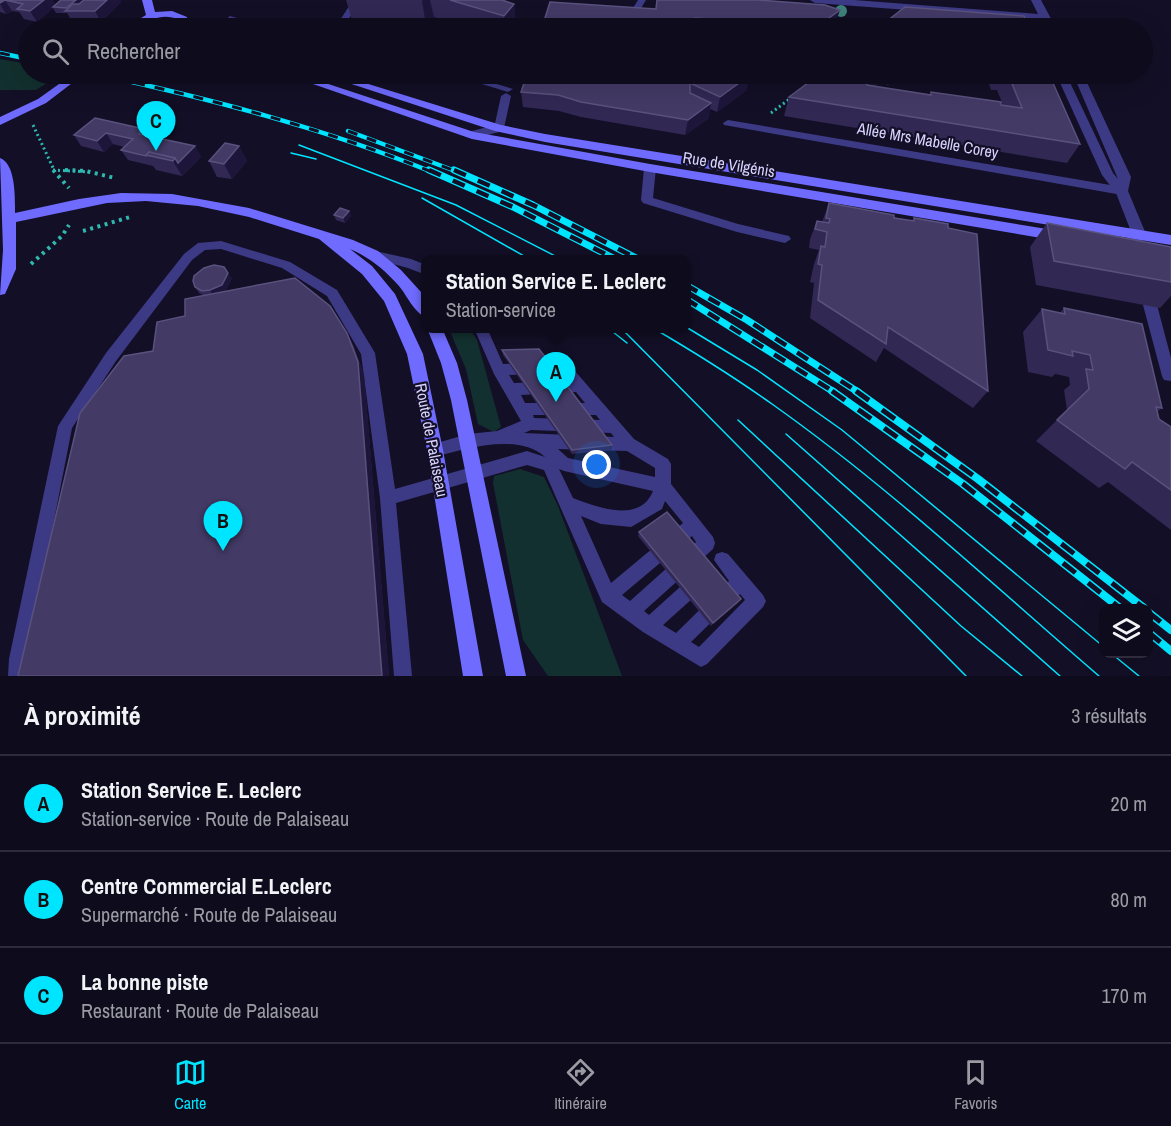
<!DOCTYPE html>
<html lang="fr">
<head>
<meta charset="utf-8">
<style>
	body { margin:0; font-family:"Archivo Narrow",sans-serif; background:#1c1929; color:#f1f3f6 }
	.controls { position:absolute; right:18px; bottom:18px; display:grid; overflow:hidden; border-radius:12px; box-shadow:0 6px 24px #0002 }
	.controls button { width:54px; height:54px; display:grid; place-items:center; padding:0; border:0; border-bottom:2px solid #2e2b3b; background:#0e0b1c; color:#f1f3f6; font:30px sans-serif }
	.you { position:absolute; left:597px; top:465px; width:21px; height:21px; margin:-15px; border:4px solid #fff; border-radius:50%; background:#1a73e8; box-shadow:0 0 0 9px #1a73e833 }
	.badge { display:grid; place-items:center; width:39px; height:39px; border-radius:50%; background:#00e5ff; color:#111; font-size:20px; font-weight:700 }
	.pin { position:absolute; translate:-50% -50px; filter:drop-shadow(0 2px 3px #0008) }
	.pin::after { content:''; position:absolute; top:32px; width:21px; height:18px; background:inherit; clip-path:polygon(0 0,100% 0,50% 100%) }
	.popup { position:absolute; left:421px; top:255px; width:270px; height:78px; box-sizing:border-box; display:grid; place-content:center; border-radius:12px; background:#0e0b1c; filter:drop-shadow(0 2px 4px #0005); font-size:20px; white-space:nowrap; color:#9b9ba3 }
	.popup b { font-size:22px; color:#f1f3f6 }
	.popup::after { content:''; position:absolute; left:50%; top:100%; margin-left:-12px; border:12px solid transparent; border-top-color:#0e0b1c }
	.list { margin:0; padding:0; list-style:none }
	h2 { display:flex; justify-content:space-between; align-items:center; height:78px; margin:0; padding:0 24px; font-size:26px }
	h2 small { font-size:20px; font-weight:400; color:#9b9ba3 }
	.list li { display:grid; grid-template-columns:39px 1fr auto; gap:18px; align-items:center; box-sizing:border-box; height:96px; padding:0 24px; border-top:2px solid #2e2b3b }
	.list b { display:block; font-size:22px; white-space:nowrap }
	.list p { margin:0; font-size:20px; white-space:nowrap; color:#9b9ba3 }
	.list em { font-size:20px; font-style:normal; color:#9b9ba3 }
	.icon { flex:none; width:33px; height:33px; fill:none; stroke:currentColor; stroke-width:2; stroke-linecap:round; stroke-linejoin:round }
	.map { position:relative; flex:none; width:1171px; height:676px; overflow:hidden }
	.search { position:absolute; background:#0e0b1c; box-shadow:0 6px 24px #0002; left:18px; right:18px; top:18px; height:66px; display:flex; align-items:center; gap:15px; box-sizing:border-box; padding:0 21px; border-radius:33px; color:#9b9ba3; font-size:22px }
	.sheet { height:366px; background:#0e0b1c }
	nav { display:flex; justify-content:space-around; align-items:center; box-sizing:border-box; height:84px; border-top:2px solid #2e2b3b; background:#0e0b1c; font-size:16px; color:#9b9ba3 }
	nav a { display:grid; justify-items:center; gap:3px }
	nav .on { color:#00e5ff }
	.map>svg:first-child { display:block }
	.green { fill:#12302f }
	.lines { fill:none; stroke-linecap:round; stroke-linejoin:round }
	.path-far1 { stroke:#2fb8b0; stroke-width:3; stroke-dasharray:2 3; stroke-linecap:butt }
	.path { stroke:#2fb8b0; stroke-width:4; stroke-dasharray:3 4.5; stroke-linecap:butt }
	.lane { fill:#3d3a85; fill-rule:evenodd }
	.street { fill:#3d3a85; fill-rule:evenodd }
	.secondary { fill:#6f6bff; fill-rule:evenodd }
	.tram { stroke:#00e5ff; stroke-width:1.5 }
	.rail-far2-casing { stroke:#00e5ff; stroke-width:4.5 }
	.rail-far1-casing { stroke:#00e5ff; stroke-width:7 }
	.rail-casing { stroke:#00e5ff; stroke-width:8 }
	.rail-far2 { stroke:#130f26; stroke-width:3; stroke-dasharray:10; stroke-linecap:butt }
	.rail-far1 { stroke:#130f26; stroke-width:4.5; stroke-dasharray:13; stroke-linecap:butt }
	.rail { stroke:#130f26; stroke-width:5; stroke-dasharray:16; stroke-linecap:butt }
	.tree { fill:#3d827b }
	.wall { fill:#312854 }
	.shaded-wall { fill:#1d163a }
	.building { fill:#433a66; stroke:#5a527e; stroke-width:1.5 }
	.labels { text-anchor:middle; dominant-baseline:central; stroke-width:4.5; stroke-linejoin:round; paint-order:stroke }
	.street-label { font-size:16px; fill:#d9d4ff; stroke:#130f26 }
</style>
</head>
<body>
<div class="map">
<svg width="1171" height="676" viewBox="0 0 1171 676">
	<rect width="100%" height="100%" fill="#130f26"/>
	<g class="green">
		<polygon points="0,59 28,64 28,74 62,74 36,90 0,90"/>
		<polygon points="449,329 470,329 477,340 501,427 494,432 478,424 466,369"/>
		<polygon points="520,469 544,477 558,506 622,676 548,676 523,640 493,483 494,476"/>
	</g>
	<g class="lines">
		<g class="path-far1">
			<polyline points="771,113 791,98"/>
			<polyline points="33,125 55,172"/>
			<polyline points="53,170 90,172"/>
		</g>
		<g class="path">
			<polyline points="53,170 69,188"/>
			<polyline points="65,170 86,171 115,178"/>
			<polyline points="83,231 130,217"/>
			<polyline points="31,264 62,236 69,225"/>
		</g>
		<g class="lane">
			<polygon points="353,0 361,0 343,28 335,28"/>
			<polygon points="638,0 646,0 635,18 629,18 628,16"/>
			<polygon points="230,16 237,18 224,28 215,28"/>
			<polygon points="449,74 463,74 513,89 508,92"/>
			<polygon points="506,93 511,96 504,128 499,131 494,128 501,96"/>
			<polygon points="728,120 1122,187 1128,191 1122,195 724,125 723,123"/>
			<polygon points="650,164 656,168 653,198 738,224 789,236 791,239 785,243 737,232 643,203 641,200 644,168"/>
			<path d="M221,241L290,262L337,290L375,353L395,489L527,451L545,457C518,433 467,448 435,457L430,455L427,450L430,445L468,434L497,431L521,421L494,374L474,328H487L503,364L563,361L568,363L634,439L668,459L671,464V484L713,537L715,543L713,549L644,611L649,615L691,577L697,574L703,577L706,583L703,589L663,625L676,633L729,581L714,560L716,554L722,552L728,554L763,595L766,601L763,607L707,664L701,667L643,632L602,602L544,470L527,465L396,503L412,676H394L380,498L361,354L327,296L282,268L221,249L205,250L192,260L116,361L72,428L27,659L26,676H8L9,659L58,426L106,353L184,254L198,243ZM560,373L566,381L514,383L509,375ZM576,392L585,403H525L521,395ZM533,415H596L600,420L534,418ZM531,430L611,433L614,437L524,433ZM558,449L627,451L655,468V477L568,458ZM559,469L564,471L653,491C640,524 597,507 573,498ZM665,501L683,523L611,583L581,516L601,524L631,527L662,509ZM692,536L696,542L630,601L622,595ZM740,594L745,600L699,647L691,642Z"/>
			<polygon points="371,250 411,259 426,265 426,275 408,268 367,257 365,254"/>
			<polygon points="1150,300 1157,305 1171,358 1171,381 1164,380 1162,376 1143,305"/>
		</g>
		<g class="street">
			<polygon points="810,0 854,0 1038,14 1031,0 1041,0 1056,28 1046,28 1042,20 815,3"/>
			<polygon points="1056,74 1066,74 1113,173 1118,179 1073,74 1083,74 1131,177 1128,191 1146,234 1138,251 1128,251 1126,248 1132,234 1116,193 1102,175"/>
			<polygon points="499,124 503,125 503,131 472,139 466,135 468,132"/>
		</g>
		<g class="secondary">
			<path d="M142,0H152L155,12L172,11L187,17L186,28H176L179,20C165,13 151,18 141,28H131L136,21L146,15Z"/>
			<polygon points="73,74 84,74 46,103 0,125 0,117 38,99"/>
			<polygon points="284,74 298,74 474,132 650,164 1059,231 1066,236 1059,241 650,172 472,139"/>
			<polygon points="321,74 336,74 501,125 545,134 1171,235 1171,245 545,142 495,131"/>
			<path d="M0,158C16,164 15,198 15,213L79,199L121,193L172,194L249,208L353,240L378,251L401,270L421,292L426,299V317C415,314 406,294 399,286C385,270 369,257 350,249L372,266L395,294L423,354L443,450L483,676H463L427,450L407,354L384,301L362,274L319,239L249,217L198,206L146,201L107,203L16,222V269L5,294L0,295L3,250Z"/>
			<polygon points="427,328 442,328 457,363 467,400 526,676 506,676 451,400 441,363"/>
		</g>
		<g class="tram">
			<polyline points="299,145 456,205 563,260"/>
			<polyline points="291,153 316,159"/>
			<polyline points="422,198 531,260"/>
			<polyline points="686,327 757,370 842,430 1104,647"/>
			<polyline points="608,328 627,343"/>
			<polyline points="621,328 966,676"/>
			<path d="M653,328C694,352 734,377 772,404C888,486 992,584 1099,676"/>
			<polyline points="738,420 961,626 1022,676"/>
			<polyline points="786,434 1060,676"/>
			<polyline points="1112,654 1139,676"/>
		</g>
		<defs>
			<g id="rail-far2">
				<polyline points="0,53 28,59"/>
				<path d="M96,74C211,99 323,128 432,172"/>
				<polyline points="348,131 458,172"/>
			</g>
			<g id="rail-far1">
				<polyline points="429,170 513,207 617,260"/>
				<polyline points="454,170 533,205 640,260"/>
				<polyline points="686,285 747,320 858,392"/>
				<polyline points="686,299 834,392"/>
			</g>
			<g id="rail">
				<polyline points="832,391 963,484 1120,608"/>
				<polyline points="856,391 978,479 1144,608"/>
				<polyline points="1148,612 1171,630"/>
				<polyline points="1148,632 1171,651"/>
			</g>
		</defs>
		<use href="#rail-far2" class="rail-far2-casing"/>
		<use href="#rail-far1" class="rail-far1-casing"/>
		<use href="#rail" class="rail-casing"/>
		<use href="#rail-far2" class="rail-far2"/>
		<use href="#rail-far1" class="rail-far1"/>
		<use href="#rail" class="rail"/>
	</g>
	<circle class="tree" cx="841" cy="11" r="6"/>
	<g class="wall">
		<polygon points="0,0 56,5 61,0 120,0 121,2 101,22 72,21 67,13 56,13 53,8 37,22 24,19 19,12 12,11 6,14 0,12"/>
		<polygon points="346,0 502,0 514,4 516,27 515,28 471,28 434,17 426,25 352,20"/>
		<polygon points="656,9 835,25 831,28 544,28 544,21"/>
		<polygon points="730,74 747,90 717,112 710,109 708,119 685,135 581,117 559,111 523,107 521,92"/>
		<polygon points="820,74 900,74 888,85 880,81 874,87 930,95 931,92 1003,105 997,90 991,90 987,78 978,78 977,74 1049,74 1080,144 1067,163 784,116 789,97"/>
		<polygon points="144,129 148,136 195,146 201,157 182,176 156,170 153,166 128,160 121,150 124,147 113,144 104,152 81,146 74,135"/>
		<polygon points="239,146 247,161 232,179 217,177 209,161"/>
		<polygon points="829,203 912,221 914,218 948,228 988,391 973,408 884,348 876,362 810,318 814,283 810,282 814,264 819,250 809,248 810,239 817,221 822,222"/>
		<polygon points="349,211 351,216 345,223 336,220 334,215"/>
		<polygon points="1047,223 1171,247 1171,296 1160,308 1036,285 1030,247"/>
		<polygon points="232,278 226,290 219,293 347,333 354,347 364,375 389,676 18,676 153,351 205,296 199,293 195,287"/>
		<polygon points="1064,308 1162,408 1157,412 1159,419 1171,427 1171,530 1108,482 1099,488 1036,441 1067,410 1064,390 1070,385 1069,377 1055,374 1052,377 1028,372 1023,332 1042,309 1060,313"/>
		<polygon points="502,350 612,445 612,450 572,454 503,355"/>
		<polygon points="639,532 739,602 711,626 638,536"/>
	</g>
	<g class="shaded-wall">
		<polygon points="5,0 12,11 6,14 0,4 0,3"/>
		<polygon points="44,0 53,0 56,6 53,7 53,8 37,22 30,11"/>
		<polygon points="76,0 85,0 68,11 66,8"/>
		<polygon points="107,0 120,0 121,2 101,22 95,11"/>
		<polygon points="423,0 430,0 434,17 426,25 422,1"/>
		<polygon points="514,4 516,27 515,28 505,28 504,16"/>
		<polygon points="840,10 835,25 831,28 817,28 818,26"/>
		<polygon points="874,74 883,74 880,81 861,98 867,79"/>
		<polygon points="892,74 900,74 888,85"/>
		<polygon points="750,75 747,90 717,112 720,97"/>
		<polygon points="711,103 708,119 685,135 688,120"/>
		<polygon points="144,129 151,140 139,134"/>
		<polygon points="106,133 113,144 104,152 97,141"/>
		<polygon points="195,146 201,157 182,176 173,161"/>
		<polygon points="239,146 247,161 232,179 224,164"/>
		<polygon points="349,211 351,216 345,223 343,218"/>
		<polygon points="228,273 232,278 226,290 213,296 210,290"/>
		<polygon points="347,333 364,375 389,676 382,676"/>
		<polygon points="741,599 739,602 711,626 713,623"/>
	</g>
	<g class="building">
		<polygon points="0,0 44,0 30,11 17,9 23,4 5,0 0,3"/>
		<polygon points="61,0 76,0 66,8 53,7"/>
		<polygon points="84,0 107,0 95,11 65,11 73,4 79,4"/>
		<polygon points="450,0 502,0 514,4 504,16"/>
		<polygon points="657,0 758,0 825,5 840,10 818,26 695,18 694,28 650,28 544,21 550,2 656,9"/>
		<polygon points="905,7 1024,16 1029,28 878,28"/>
		<polygon points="527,74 730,74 750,75 720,97 690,83 690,93 711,103 688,120 581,102 558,95 521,92"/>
		<polygon points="820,74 874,74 867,79 867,85 931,95 931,92 1001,102 1001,105 1022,108 1008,74 1049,74 1080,144 789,97"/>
		<polygon points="95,118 144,129 139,134 195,146 178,163 175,158 149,152 146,156 121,150 133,139 106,133 97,141 74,135"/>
		<polygon points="225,143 239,146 224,164 209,161"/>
		<polygon points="149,152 175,158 173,161 146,155"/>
		<polygon points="829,203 894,215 894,218 914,221 914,218 948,224 948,228 977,234 988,391 888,327 886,344 818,300 822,265 818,264 821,246 825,247 827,232 815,229 817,221 829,223 830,219 826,218"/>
		<polygon points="340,208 349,211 343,218 334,215"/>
		<polygon points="1047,223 1171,247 1171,282 1054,261"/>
		<polygon points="214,265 224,267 228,273 222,285 210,290 202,291 195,287 193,281 194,276 204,268"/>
		<polygon points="295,278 330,306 347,333 358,362 382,676 18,676 80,413 124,356 153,351 157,322 185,316 185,299"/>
		<polygon points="1064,308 1142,324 1162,408 1156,407 1159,419 1171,427 1171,490 1132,462 1125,469 1057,420 1089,389 1086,369 1093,370 1090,355 1072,351 1073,356 1048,350 1042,309 1065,314"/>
		<polygon points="539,349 612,445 572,450 502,350"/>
		<polygon points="667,512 741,599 713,623 639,532"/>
	</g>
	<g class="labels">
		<g class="street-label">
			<text transform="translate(928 140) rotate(10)">Allée Mrs Mabelle Corey</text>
			<text transform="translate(729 164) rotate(9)">Rue de Vilgénis</text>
			<text transform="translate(432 440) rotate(79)">Route de Palaiseau</text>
		</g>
	</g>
</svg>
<div class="controls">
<button><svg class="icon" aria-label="layers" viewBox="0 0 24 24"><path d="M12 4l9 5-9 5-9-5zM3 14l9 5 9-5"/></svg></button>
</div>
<div class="you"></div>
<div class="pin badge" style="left:556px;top:402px">A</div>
<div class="popup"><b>Station Service E. Leclerc</b>Station-service</div>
<div class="pin badge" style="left:223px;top:551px">B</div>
<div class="pin badge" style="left:156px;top:151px">C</div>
<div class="search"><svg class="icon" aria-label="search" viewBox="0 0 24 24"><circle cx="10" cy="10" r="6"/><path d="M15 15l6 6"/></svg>Rechercher</div>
</div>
<section class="sheet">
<h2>À proximité<small>3 résultats</small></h2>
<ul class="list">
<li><span class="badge">A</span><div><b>Station Service E. Leclerc</b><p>Station-service · Route de Palaiseau</p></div><em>20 m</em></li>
<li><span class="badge">B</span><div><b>Centre Commercial E.Leclerc</b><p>Supermarché · Route de Palaiseau</p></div><em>80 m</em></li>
<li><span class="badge">C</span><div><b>La bonne piste</b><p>Restaurant · Route de Palaiseau</p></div><em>170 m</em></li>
</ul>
</section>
<nav>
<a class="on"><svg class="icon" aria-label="map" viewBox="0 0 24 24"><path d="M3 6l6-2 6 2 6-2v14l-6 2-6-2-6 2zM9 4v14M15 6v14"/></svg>Carte</a>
<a><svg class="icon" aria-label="directions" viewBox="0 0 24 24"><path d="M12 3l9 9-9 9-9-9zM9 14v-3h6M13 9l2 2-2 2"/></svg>Itinéraire</a>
<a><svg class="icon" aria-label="saved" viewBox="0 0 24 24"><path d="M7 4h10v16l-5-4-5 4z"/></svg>Favoris</a>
</nav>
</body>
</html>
